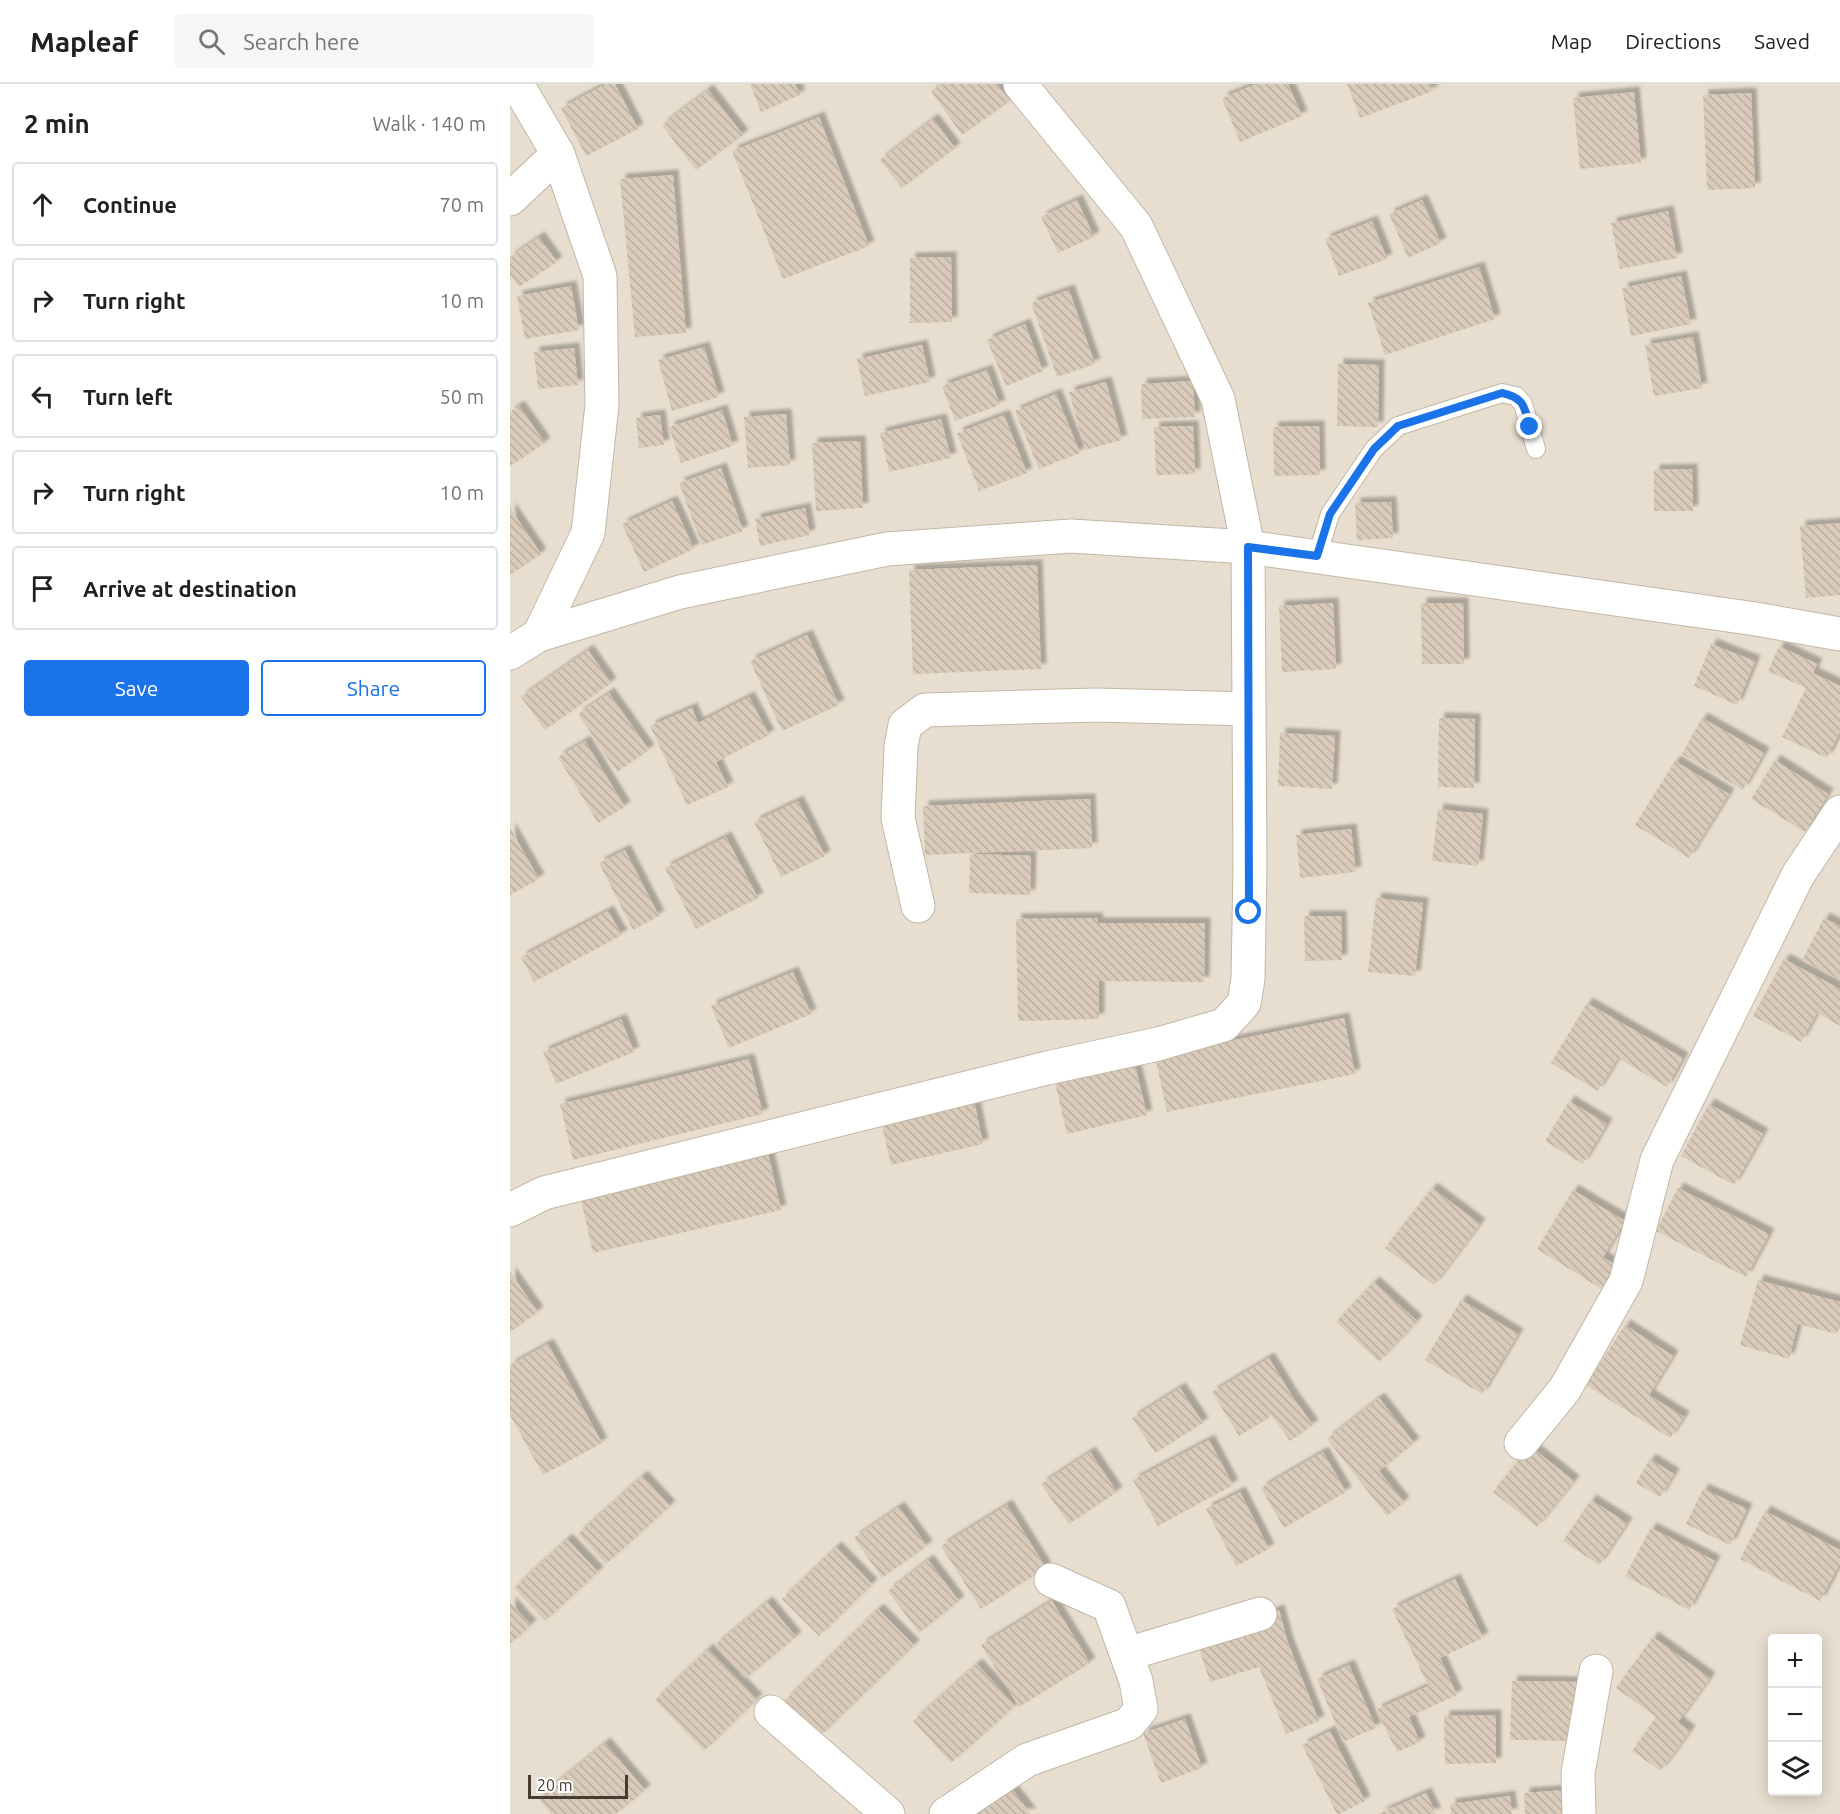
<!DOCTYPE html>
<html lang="en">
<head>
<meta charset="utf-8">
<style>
	body { margin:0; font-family:Ubuntu,sans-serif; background:#f6f6f6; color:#202124 }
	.controls { position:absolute; right:18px; bottom:18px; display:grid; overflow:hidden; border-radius:6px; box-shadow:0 3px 15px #0003 }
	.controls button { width:54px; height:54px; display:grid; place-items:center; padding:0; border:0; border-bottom:2px solid #e0e0e0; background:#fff; color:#202124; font:30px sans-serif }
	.scale { position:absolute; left:18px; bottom:15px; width:100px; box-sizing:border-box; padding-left:6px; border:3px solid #453c32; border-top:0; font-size:16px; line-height:21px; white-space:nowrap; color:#453c32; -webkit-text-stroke:4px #fff; paint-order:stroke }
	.stop { position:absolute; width:18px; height:18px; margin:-14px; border:4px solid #1a73e8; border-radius:50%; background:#fff }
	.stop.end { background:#1a73e8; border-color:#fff; box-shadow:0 2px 6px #0008 }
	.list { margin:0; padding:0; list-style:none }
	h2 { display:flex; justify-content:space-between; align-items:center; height:78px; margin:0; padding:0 24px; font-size:26px }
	h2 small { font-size:20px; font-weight:400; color:#757577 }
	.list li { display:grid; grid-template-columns:39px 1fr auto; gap:18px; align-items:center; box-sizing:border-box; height:84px; margin:0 12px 12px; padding:0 12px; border:2px solid #e0e0e0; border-radius:6px }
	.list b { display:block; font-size:22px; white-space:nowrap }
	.list em { font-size:20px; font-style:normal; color:#757577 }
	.actions { display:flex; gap:12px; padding:18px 24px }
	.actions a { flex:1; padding:14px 0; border:2px solid #1a73e8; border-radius:6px; text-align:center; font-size:21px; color:#1a73e8 }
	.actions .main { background:#1a73e8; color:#fff }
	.icon { flex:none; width:33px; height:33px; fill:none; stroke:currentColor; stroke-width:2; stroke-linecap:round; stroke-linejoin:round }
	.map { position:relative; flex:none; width:1330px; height:1730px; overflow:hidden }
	header { display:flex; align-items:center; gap:36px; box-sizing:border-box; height:84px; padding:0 30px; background:#fff; border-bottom:2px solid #e0e0e0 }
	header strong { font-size:28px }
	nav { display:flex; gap:33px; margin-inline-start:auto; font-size:21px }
	.search { width:420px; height:54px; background:#f6f6f6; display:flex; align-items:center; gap:15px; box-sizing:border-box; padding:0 21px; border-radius:6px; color:#757577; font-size:22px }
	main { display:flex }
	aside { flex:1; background:#fff }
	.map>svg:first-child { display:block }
	.residential { fill:#e8decf; fill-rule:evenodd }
	.building { fill:url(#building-back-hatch); filter:url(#shadow) }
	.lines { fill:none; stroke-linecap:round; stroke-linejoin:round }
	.lane-casing { stroke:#c2b7a7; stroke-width:20 }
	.street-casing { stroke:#c2b7a7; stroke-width:35 }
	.lane { stroke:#fff; stroke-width:18 }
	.street { stroke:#fff; stroke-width:33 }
	.route { stroke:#1a73e8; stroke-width:8 }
</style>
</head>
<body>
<header>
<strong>Mapleaf</strong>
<div class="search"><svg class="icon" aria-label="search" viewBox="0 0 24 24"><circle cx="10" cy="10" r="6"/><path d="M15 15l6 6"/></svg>Search here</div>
<nav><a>Map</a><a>Directions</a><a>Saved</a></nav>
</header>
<main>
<aside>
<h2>2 min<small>Walk · 140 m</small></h2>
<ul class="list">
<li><svg class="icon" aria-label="ahead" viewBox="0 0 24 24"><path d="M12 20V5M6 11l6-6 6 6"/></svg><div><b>Continue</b></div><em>70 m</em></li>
<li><svg class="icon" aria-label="right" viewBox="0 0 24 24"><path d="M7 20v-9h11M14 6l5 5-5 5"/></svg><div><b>Turn right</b></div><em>10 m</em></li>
<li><svg class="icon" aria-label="left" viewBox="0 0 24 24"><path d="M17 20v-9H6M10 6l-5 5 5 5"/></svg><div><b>Turn left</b></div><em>50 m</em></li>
<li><svg class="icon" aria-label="right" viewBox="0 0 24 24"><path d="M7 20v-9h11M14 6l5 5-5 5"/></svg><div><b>Turn right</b></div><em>10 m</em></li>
<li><svg class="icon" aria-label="arrive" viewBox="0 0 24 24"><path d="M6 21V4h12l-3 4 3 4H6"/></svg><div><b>Arrive at destination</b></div></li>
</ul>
<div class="actions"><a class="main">Save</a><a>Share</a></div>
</aside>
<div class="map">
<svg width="1330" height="1730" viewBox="0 0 1330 1730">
	<defs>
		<pattern id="building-back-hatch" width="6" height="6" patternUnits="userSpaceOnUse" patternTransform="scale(1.5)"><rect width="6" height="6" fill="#d9cab9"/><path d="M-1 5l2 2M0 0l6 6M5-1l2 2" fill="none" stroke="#bcaea0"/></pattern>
		<filter id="shadow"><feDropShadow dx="5.5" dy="-5.5" stdDeviation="1.5" flood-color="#0004"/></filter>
	</defs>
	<rect width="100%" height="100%" fill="#f3ede2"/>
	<path class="residential" d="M0,0H1330V1730H0ZM1262,1554H1308V1708H1262Z"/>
	<g class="building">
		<polygon points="96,0 105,0 128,45 76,72 51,24"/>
		<polygon points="240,0 285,0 290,11 251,28"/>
		<polygon points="431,0 487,0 500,17 452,51 421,7"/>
		<polygon points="746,0 778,0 792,32 730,58 712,14"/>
		<polygon points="837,0 920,0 923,7 850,34"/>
		<polygon points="198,6 233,51 186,86 152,41"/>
		<polygon points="1124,8 1131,79 1070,85 1063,14"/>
		<polygon points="1241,9 1245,104 1197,106 1193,11"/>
		<polygon points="309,33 359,162 273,195 222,67"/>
		<polygon points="423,35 445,64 392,104 370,76"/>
		<polygon points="163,91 176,249 125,253 110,95"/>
		<polygon points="567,116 584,153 548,169 531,133"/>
		<polygon points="912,116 931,159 898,174 879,130"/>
		<polygon points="1158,127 1167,174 1110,185 1101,139"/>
		<polygon points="862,137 877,175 829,192 815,155"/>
		<polygon points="29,153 47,178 9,203 0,191 0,173"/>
		<polygon points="441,173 442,238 400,239 400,174"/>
		<polygon points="969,183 985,235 875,271 858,219"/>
		<polygon points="1171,192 1181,240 1121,252 1112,204"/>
		<polygon points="61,202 69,246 15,255 7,212"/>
		<polygon points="559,206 585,280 547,293 521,219"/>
		<polygon points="515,240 533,287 496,302 477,256"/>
		<polygon points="1183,253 1192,304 1144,312 1135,261"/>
		<polygon points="412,261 420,298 355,312 347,275"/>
		<polygon points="194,263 209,313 162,327 148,276"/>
		<polygon points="64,264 68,301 28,305 24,268"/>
		<polygon points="828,280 869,281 868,343 827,342"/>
		<polygon points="477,286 490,321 445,337 432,302"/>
		<polygon points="683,297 685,333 632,335 631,300"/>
		<polygon points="596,298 612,356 575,366 559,308"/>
		<polygon points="546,310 570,369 529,385 505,327"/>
		<polygon points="9,322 35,359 0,382 0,328"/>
		<polygon points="212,326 223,362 171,379 159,343"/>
		<polygon points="276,330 280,381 238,384 234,333"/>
		<polygon points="150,331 154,361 129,364 126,334"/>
		<polygon points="494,331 517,389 469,407 447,349"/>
		<polygon points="431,335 441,374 379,388 370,349"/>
		<polygon points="683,342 685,390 646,391 644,343"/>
		<polygon points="809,342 810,391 764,392 763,343"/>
		<polygon points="350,357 353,424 306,427 302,359"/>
		<polygon points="211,384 233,447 192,461 169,399"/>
		<polygon points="1182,385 1183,427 1144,427 1144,386"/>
		<polygon points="162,417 184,465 134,488 112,440"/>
		<polygon points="881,418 883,454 847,456 845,419"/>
		<polygon points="0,424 31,470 0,491"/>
		<polygon points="295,424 300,451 250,462 245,435"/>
		<polygon points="1330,439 1330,511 1296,514 1290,442"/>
		<polygon points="527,481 531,585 403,590 399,486"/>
		<polygon points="823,519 826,585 772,588 769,522"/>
		<polygon points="911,519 953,519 954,580 912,580"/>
		<polygon points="297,551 329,621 272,647 240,577"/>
		<polygon points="1201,560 1245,577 1227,621 1184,602"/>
		<polygon points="1269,562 1307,580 1303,589 1330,602 1330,648 1317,674 1272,653 1296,604 1258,587"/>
		<polygon points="78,566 101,599 35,646 11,613"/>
		<polygon points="99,609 139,666 107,688 68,630"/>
		<polygon points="239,613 259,651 206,678 218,703 177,721 140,642 182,624 188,639"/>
		<polygon points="929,634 965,635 964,704 928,703"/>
		<polygon points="1192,634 1254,669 1233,706 1172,670"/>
		<polygon points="770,649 825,652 822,705 768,702"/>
		<polygon points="75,657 115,723 88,739 48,673"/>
		<polygon points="1265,676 1318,710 1295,748 1241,715"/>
		<polygon points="1165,677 1219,710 1179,774 1125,741"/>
		<polygon points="580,715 582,764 415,771 413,722"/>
		<polygon points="288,717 315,772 271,793 244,738"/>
		<polygon points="928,725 973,730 968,782 922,777"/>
		<polygon points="0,744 29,795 0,811"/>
		<polygon points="841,745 846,788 790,794 786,751"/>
		<polygon points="216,753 248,814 186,845 155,784"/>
		<polygon points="115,766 149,832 123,846 89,779"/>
		<polygon points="460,770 521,772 520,811 459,809"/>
		<polygon points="866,814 913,819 905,892 858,888"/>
		<polygon points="98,827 112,851 24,898 11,873"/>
		<polygon points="794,832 831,832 832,876 795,877"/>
		<polygon points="587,834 588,839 695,839 694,898 589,897 589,935 508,937 506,835"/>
		<polygon points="1314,834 1330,842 1330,896 1292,876"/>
		<polygon points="1274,875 1330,905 1330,942 1307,929 1291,958 1243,932"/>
		<polygon points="283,888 301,930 219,964 201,922"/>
		<polygon points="1077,919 1173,974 1157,1003 1108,974 1088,1007 1041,979"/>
		<polygon points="834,934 845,990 657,1028 645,972"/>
		<polygon points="111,935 124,968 46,1000 33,968"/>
		<polygon points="239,975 253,1030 63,1076 50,1020"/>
		<polygon points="625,981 637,1031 557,1050 545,999"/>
		<polygon points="464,1016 473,1060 381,1081 371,1037"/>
		<polygon points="1059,1017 1097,1040 1073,1080 1035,1057"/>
		<polygon points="1199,1020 1253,1050 1224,1101 1171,1072"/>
		<polygon points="258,1069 271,1126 83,1169 70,1112"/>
		<polygon points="922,1104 970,1140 924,1201 875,1164"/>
		<polygon points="1168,1104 1259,1150 1236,1193 1146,1147"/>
		<polygon points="1063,1106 1115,1137 1093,1173 1118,1190 1103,1212 1027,1165"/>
		<polygon points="0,1188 28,1228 0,1248"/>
		<polygon points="1248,1196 1330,1218 1330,1239 1327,1250 1288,1240 1279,1275 1230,1261"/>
		<polygon points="864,1198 907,1237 869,1278 826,1238"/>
		<polygon points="951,1216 1008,1250 972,1310 915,1276"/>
		<polygon points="1115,1241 1163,1272 1139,1311 1174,1333 1160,1354 1076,1301"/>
		<polygon points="38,1260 92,1359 33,1391 0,1331 0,1281"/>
		<polygon points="759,1274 782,1312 803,1341 780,1357 762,1332 729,1352 702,1308"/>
		<polygon points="670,1304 693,1339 645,1369 622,1334"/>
		<polygon points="869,1314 904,1359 869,1387 894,1418 877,1432 817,1355"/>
		<polygon points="699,1356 723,1401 648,1442 623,1396"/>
		<polygon points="1020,1362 1064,1397 1027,1443 983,1408"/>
		<polygon points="580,1368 607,1408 559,1440 531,1400"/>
		<polygon points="813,1368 836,1408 774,1444 751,1404"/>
		<polygon points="1140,1375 1164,1390 1150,1413 1126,1399"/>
		<polygon points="132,1392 160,1422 96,1480 68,1450"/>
		<polygon points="1193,1405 1237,1425 1220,1461 1176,1440"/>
		<polygon points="730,1408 759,1465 726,1482 696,1425"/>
		<polygon points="1081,1416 1117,1439 1089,1481 1053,1457"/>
		<polygon points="497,1421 536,1484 471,1525 431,1462"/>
		<polygon points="389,1423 417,1462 372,1494 344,1454"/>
		<polygon points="1255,1427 1330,1466 1330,1479 1310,1517 1230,1475"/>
		<polygon points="1141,1444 1205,1477 1179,1526 1115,1492"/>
		<polygon points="57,1455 88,1488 35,1537 4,1504"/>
		<polygon points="326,1463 362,1500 309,1552 272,1515"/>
		<polygon points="418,1476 449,1517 409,1549 378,1507"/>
		<polygon points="945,1495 973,1554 930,1574 947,1611 899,1633 910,1658 887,1668 866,1626 918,1602 882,1525"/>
		<polygon points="542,1517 580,1579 509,1623 471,1561"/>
		<polygon points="0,1518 21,1541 0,1560"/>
		<polygon points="257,1518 286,1553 235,1595 205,1561"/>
		<polygon points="368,1525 404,1561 310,1652 275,1616"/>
		<polygon points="769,1526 778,1559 809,1637 776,1650 749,1583 700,1598 685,1552"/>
		<polygon points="1143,1553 1200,1594 1168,1638 1180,1647 1151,1687 1122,1667 1146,1633 1106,1604"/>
		<polygon points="198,1565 247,1615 194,1667 145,1616"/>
		<polygon points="467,1580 505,1622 441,1679 403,1637"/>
		<polygon points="839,1581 866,1644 833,1658 807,1595"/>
		<polygon points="1002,1597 1069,1598 1068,1657 1000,1656"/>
		<polygon points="986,1631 986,1679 935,1680 934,1632"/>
		<polygon points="675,1635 692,1684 651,1699 633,1649"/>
		<polygon points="820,1647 855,1717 829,1730 827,1730 792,1661"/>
		<polygon points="95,1659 135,1706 106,1730 41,1730 28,1714"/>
		<polygon points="498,1700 521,1730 460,1730"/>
		<polygon points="1056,1706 1058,1730 1015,1730 1014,1709"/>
		<polygon points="916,1709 926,1730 868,1730"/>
		<polygon points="1000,1712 1002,1730 941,1730 940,1720"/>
	</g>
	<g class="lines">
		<defs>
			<polyline id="lane" points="807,473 820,430 864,365 888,342 992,309 1006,312 1013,320 1026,365"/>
			<g id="street">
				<polyline points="7,0 48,70 90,192 92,321 78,449 29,551"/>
				<polyline points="0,115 48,70"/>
				<polyline points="0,569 29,551 170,508 377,465 561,452 738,463 1246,535 1330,550"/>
				<polyline points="408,822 388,734 391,663 395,641 415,626 586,621 739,625"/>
				<polyline points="0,1126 34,1109 537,984 648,960 714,941 734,919 738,895 740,783 738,463 708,315 626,142 510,0"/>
				<polyline points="1011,1359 1055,1305 1116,1197 1147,1076 1288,791 1330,728"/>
				<polyline points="617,1570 750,1530"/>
				<polyline points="261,1628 378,1730"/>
				<polyline points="436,1730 517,1676 619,1640 631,1625 626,1597 599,1522 541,1496"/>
				<polyline points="1069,1730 1068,1689 1086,1587"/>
			</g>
		</defs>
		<use href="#lane" class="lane-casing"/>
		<use href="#street" class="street-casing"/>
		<use href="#lane" class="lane"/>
		<use href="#street" class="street"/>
	</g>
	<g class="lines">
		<path class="route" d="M739,828L738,463L807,472L820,430L864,365L888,342L992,309C1015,314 1014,323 1020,343"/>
	</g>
</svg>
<div class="controls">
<button>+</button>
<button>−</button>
<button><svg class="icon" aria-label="layers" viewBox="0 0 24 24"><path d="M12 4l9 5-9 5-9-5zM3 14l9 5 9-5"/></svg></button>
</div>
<div class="scale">20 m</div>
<div class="stop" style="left:739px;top:828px"></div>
<div class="stop end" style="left:1020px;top:343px"></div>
</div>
</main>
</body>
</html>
